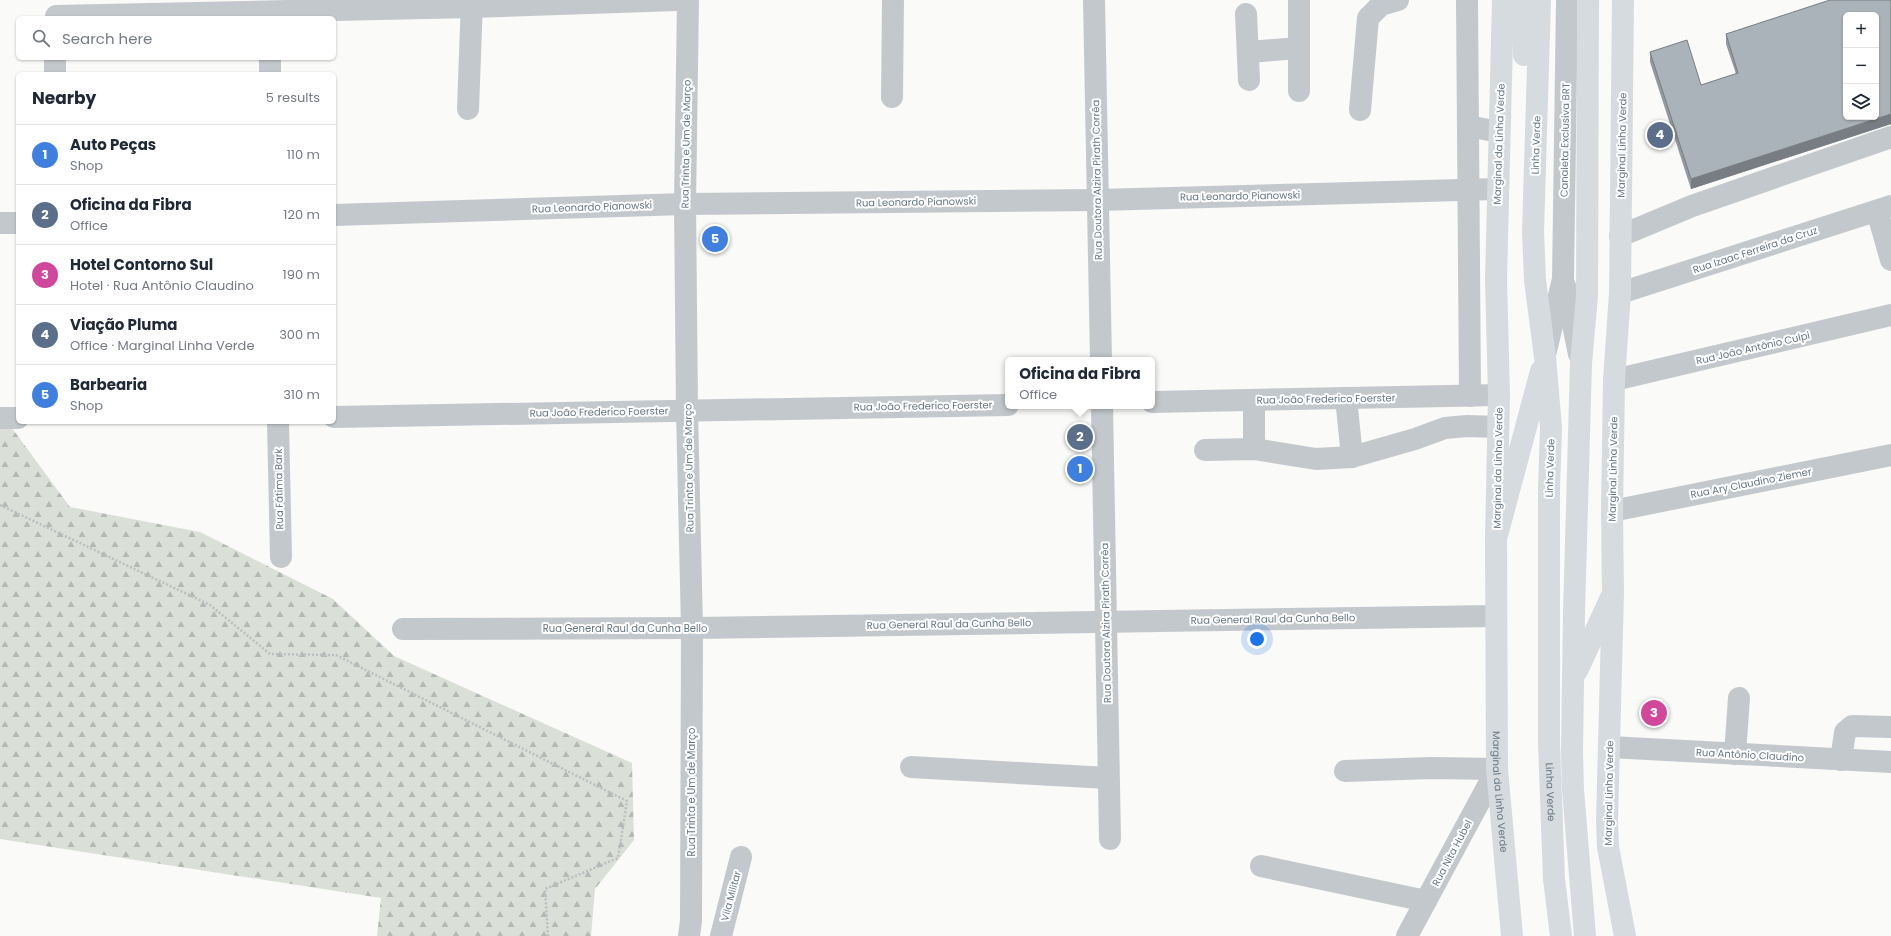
<!DOCTYPE html>
<html lang="en">
<head>
<meta charset="utf-8">
<style>
	body { margin:0; font-family:Poppins,sans-serif; background:#f2f2f3; color:#1f2937 }
	.controls { position:absolute; right:12px; top:12px; display:grid; overflow:hidden; border-radius:6px; box-shadow:0 1px 3px #0004 }
	.controls button { width:36px; height:36px; display:grid; place-items:center; padding:0; border:0; border-bottom:1px solid #e0e1e3; background:#fff; color:#1f2937; font:20px sans-serif }
	.you { position:absolute; left:1257px; top:639px; width:14px; height:14px; margin:-10px; border:3px solid #fff; border-radius:50%; background:#1a73e8; box-shadow:0 0 0 6px #1a73e833 }
	.badge { display:grid; place-items:center; width:26px; height:26px; border-radius:50%; background:#e4572e; color:#fff; font-size:13px; font-weight:700 }
	.pin { position:absolute; translate:-50% -50%; border:2px solid #fff; box-shadow:0 1px 4px #0006 }
	.popup { position:absolute; left:1005px; top:357px; width:150px; height:52px; box-sizing:border-box; display:grid; place-content:center; border-radius:6px; background:#fff; filter:drop-shadow(0 1px 3px #0005); font-size:13px; white-space:nowrap; color:#747a83 }
	.popup b { font-size:15px; color:#1f2937 }
	.popup::after { content:''; position:absolute; left:50%; top:100%; margin-left:-8px; border:8px solid transparent; border-top-color:#fff }
	.list { margin:0; padding:0; list-style:none }
	h2 { display:flex; justify-content:space-between; align-items:center; height:52px; margin:0; padding:0 16px; font-size:17px }
	h2 small { font-size:13px; font-weight:400; color:#747a83 }
	.list li { display:grid; grid-template-columns:26px 1fr auto; gap:12px; align-items:center; box-sizing:border-box; height:60px; padding:0 16px; border-top:1px solid #e0e1e3 }
	.list b { display:block; font-size:15px; white-space:nowrap }
	.list p { margin:0; font-size:13px; white-space:nowrap; color:#747a83 }
	.list em { font-size:13px; font-style:normal; color:#747a83 }
	.icon { flex:none; width:22px; height:22px; fill:none; stroke:currentColor; stroke-width:2; stroke-linecap:round; stroke-linejoin:round }
	.map { position:relative; flex:none; width:1891px; height:936px; overflow:hidden }
	.search { position:absolute; background:#fff; box-shadow:0 1px 3px #0004; left:16px; top:16px; width:320px; height:44px; display:flex; align-items:center; gap:10px; box-sizing:border-box; padding:0 14px; border-radius:6px; color:#747a83; font-size:15px }
	.panel { position:absolute; background:#fff; box-shadow:0 1px 3px #0004; left:16px; top:72px; width:320px; height:352px; border-radius:6px }
	.map>svg:first-child { display:block }
	.forest { fill:url(#forest-firs) }
	.lines { fill:none; stroke-linecap:round; stroke-linejoin:round }
	.path { stroke:#bbbfc2; stroke-width:2.5; stroke-dasharray:2 2; stroke-linecap:butt }
	.minor { stroke:#c3c8cc; stroke-width:22 }
	.major { stroke:#d6dbdf; stroke-width:22 }
	.highway { stroke:#d6dbdf; stroke-width:22 }
	.wall { fill:#929a9f }
	.shaded-wall { fill:#777d82 }
	.building { fill:#aab3b9; stroke:#777d82; fill-rule:evenodd }
	.labels { text-anchor:middle; dominant-baseline:central; stroke-width:4; stroke-linejoin:round; paint-order:stroke }
	.street-label { font-size:10px; fill:#657683; stroke:#fff }
</style>
</head>
<body>
<div class="map">
<svg width="1891" height="936" viewBox="0 0 1891 936">
	<defs>
		<pattern id="forest-firs" width="22" height="20" patternUnits="userSpaceOnUse"><rect width="22" height="20" fill="#dadfd7"/><path d="M5 1l3.5 6h-7zM16 11l3.5 6h-7z" fill="#b4b9b4"/></pattern>
	</defs>
	<rect width="100%" height="100%" fill="#fafaf8"/>
	<polygon class="forest" points="0,424 9,424 70,507 200,532 333,599 394,656 632,763 634,840 595,889 591,936 377,936 381,898 0,839"/>
	<g class="lines">
		<polyline class="path" points="0,505 210,605 270,654 336,655 627,801 618,858 545,889 548,936"/>
		<g class="minor">
			<polyline points="688,0 685,204 687,410 692,628 691,921 689,936"/>
			<polyline points="1094,0 1101,360"/>
			<polyline points="1299,0 1299,91"/>
			<polyline points="1467,0 1470,396"/>
			<polyline points="1246,14 1249,80"/>
			<polyline points="56,16 472,7 677,0"/>
			<polyline points="1249,52 1299,48"/>
			<polyline points="270,58 270,74"/>
			<polyline points="55,74 55,58"/>
			<polyline points="892,97 893,0"/>
			<polyline points="468,109 472,0"/>
			<polyline points="1360,110 1368,18 1381,5 1398,0"/>
			<polyline points="1468,126 1499,132"/>
			<polyline points="1877,211 1891,260"/>
			<polyline points="334,215 685,204 1098,200 1497,189"/>
			<polyline points="0,223 18,223"/>
			<polyline points="1620,236 1692,206 1891,137"/>
			<polyline points="1565,286 1579,354"/>
			<polyline points="1620,293 1891,206"/>
			<polyline points="1545,355 1563,279 1567,0"/>
			<polyline points="1614,380 1891,315"/>
			<polyline points="1346,398 1352,457"/>
			<polyline points="1254,400 1254,449"/>
			<polyline points="1152,402 1499,395"/>
			<polyline points="1102,406 1110,839"/>
			<polyline points="334,417 1008,405"/>
			<polyline points="0,418 18,418"/>
			<polyline points="278,422 281,557"/>
			<polyline points="1205,450 1254,449 1316,459 1352,457 1415,439 1445,428 1467,426 1498,427"/>
			<polyline points="1612,511 1891,455"/>
			<polyline points="403,629 692,628 1496,616"/>
			<polyline points="1610,747 1891,762"/>
			<polyline points="1735,754 1739,698"/>
			<polyline points="1841,760 1845,732 1852,726 1891,727"/>
			<polyline points="911,767 1108,778"/>
			<polyline points="1345,771 1431,768 1497,769 1407,936"/>
			<polyline points="1261,866 1426,901"/>
			<polyline points="721,936 741,857"/>
		</g>
		<g class="major">
			<path id="s1" d="M1503,0L1496,280L1499,395L1496,539L1497,769L1512,936"/>
			<polyline points="1623,0 1620,293 1614,380 1612,511 1613,593 1607,821 1608,847 1625,936"/>
		</g>
		<g class="highway">
			<polyline points="1520,0 1524,31 1524,55"/>
			<path id="s2" d="M1540,0L1533,232L1535,280L1545,357L1551,428L1549,488V743L1554,879L1561,936"/>
			<polyline points="1496,539 1541,371"/>
			<polyline points="1577,671 1613,593"/>
			<polyline points="1585,936 1573,790 1572,751 1574,613 1581,363 1587,296 1588,0"/>
		</g>
	</g>
	<polygon class="wall" points="1891,0 1891,124 1691,189 1650,62 1650,52 1701,85 1736,74 1726,44 1726,34"/>
	<polygon class="shaded-wall" points="1891,114 1891,124 1691,189 1691,179"/>
	<path class="building" d="M1830,0H1891V114L1691,179L1650,52L1687,40L1701,85L1738,73L1726,34ZM1846,15H1876V117H1846Z"/>
	<g class="labels">
		<g class="street-label">
			<text transform="translate(1565 140) rotate(-89)">Canaleta Exclusiva BRT</text>
			<text transform="translate(686 144) rotate(-89)">Rua Trinta e Um de Março</text>
			<text transform="translate(1499 144) rotate(-88)">Marginal da Linha Verde</text>
			<text transform="translate(1536 145) rotate(-88)">Linha Verde</text>
			<text transform="translate(1622 145) rotate(-89)">Marginal Linha Verde</text>
			<text transform="translate(1097 180) rotate(-91)">Rua Doutora Alzira Pirath Corrêa</text>
			<text transform="translate(1240 196) rotate(-1)">Rua Leonardo Pianowski</text>
			<text transform="translate(916 202) rotate(-1)">Rua Leonardo Pianowski</text>
			<text transform="translate(592 207) rotate(-2)">Rua Leonardo Pianowski</text>
			<text transform="translate(1755 250) rotate(-18)">Rua Izaac Ferreira da Cruz</text>
			<text transform="translate(1753 348) rotate(-13)">Rua João Antônio Culpi</text>
			<text transform="translate(1326 399) rotate(-1)">Rua João Frederico Foerster</text>
			<text transform="translate(923 406) rotate(-1)">Rua João Frederico Foerster</text>
			<text transform="translate(599 412) rotate(-1)">Rua João Frederico Foerster</text>
			<text transform="translate(689 468) rotate(-91)">Rua Trinta e Um de Março</text>
			<text transform="translate(1498 468) rotate(-89)">Marginal da Linha Verde</text>
			<text transform="translate(1550 468) rotate(-88)">Linha Verde</text>
			<text transform="translate(1613 469) rotate(-89)">Marginal Linha Verde</text>
			<text transform="translate(1751 483) rotate(-11)">Rua Ary Claudino Ziemer</text>
			<text transform="translate(279 489) rotate(-91)">Rua Fátima Bark</text>
			<text transform="translate(1273 619) rotate(-1)">Rua General Raul da Cunha Bello</text>
			<text transform="translate(1106 623) rotate(-91)">Rua Doutora Alzira Pirath Corrêa</text>
			<text transform="translate(949 624) rotate(-1)">Rua General Raul da Cunha Bello</text>
			<text x="625" y="628">Rua General Raul da Cunha Bello</text>
			<text transform="translate(1750 755) rotate(3)">Rua Antônio Claudino</text>
			<text transform="translate(691 792) rotate(-90)">Rua Trinta e Um de Março</text>
			<text stroke="none"><textPath href="#s1" startOffset="792">Marginal da Linha Verde</textPath></text>
			<text stroke="none"><textPath href="#s2" startOffset="793">Linha Verde</textPath></text>
			<text transform="translate(1609 793) rotate(-89)">Marginal Linha Verde</text>
			<text transform="translate(1452 853) rotate(-62)">Rua Nita Hubel</text>
			<text transform="translate(731 896) rotate(-75)">Vila Militar</text>
		</g>
	</g>
</svg>
<div class="controls">
<button>+</button>
<button>−</button>
<button><svg class="icon" aria-label="layers" viewBox="0 0 24 24"><path d="M12 4l9 5-9 5-9-5zM3 14l9 5 9-5"/></svg></button>
</div>
<div class="you"></div>
<div class="pin badge" style="left:1080px;top:469px;background:#3f7fe0">1</div>
<div class="pin badge" style="left:1080px;top:437px;background:#5c6f8a">2</div>
<div class="popup"><b>Oficina da Fibra</b>Office</div>
<div class="pin badge" style="left:1654px;top:713px;background:#d1479c">3</div>
<div class="pin badge" style="left:1660px;top:135px;background:#5c6f8a">4</div>
<div class="pin badge" style="left:715px;top:239px;background:#3f7fe0">5</div>
<div class="search"><svg class="icon" aria-label="search" viewBox="0 0 24 24"><circle cx="10" cy="10" r="6"/><path d="M15 15l6 6"/></svg>Search here</div>
<section class="panel">
<h2>Nearby<small>5 results</small></h2>
<ul class="list">
<li><span class="badge" style="background:#3f7fe0">1</span><div><b>Auto Peças</b><p>Shop</p></div><em>110 m</em></li>
<li><span class="badge" style="background:#5c6f8a">2</span><div><b>Oficina da Fibra</b><p>Office</p></div><em>120 m</em></li>
<li><span class="badge" style="background:#d1479c">3</span><div><b>Hotel Contorno Sul</b><p>Hotel · Rua Antônio Claudino</p></div><em>190 m</em></li>
<li><span class="badge" style="background:#5c6f8a">4</span><div><b>Viação Pluma</b><p>Office · Marginal Linha Verde</p></div><em>300 m</em></li>
<li><span class="badge" style="background:#3f7fe0">5</span><div><b>Barbearia</b><p>Shop</p></div><em>310 m</em></li>
</ul>
</section>
</div>
</body>
</html>
